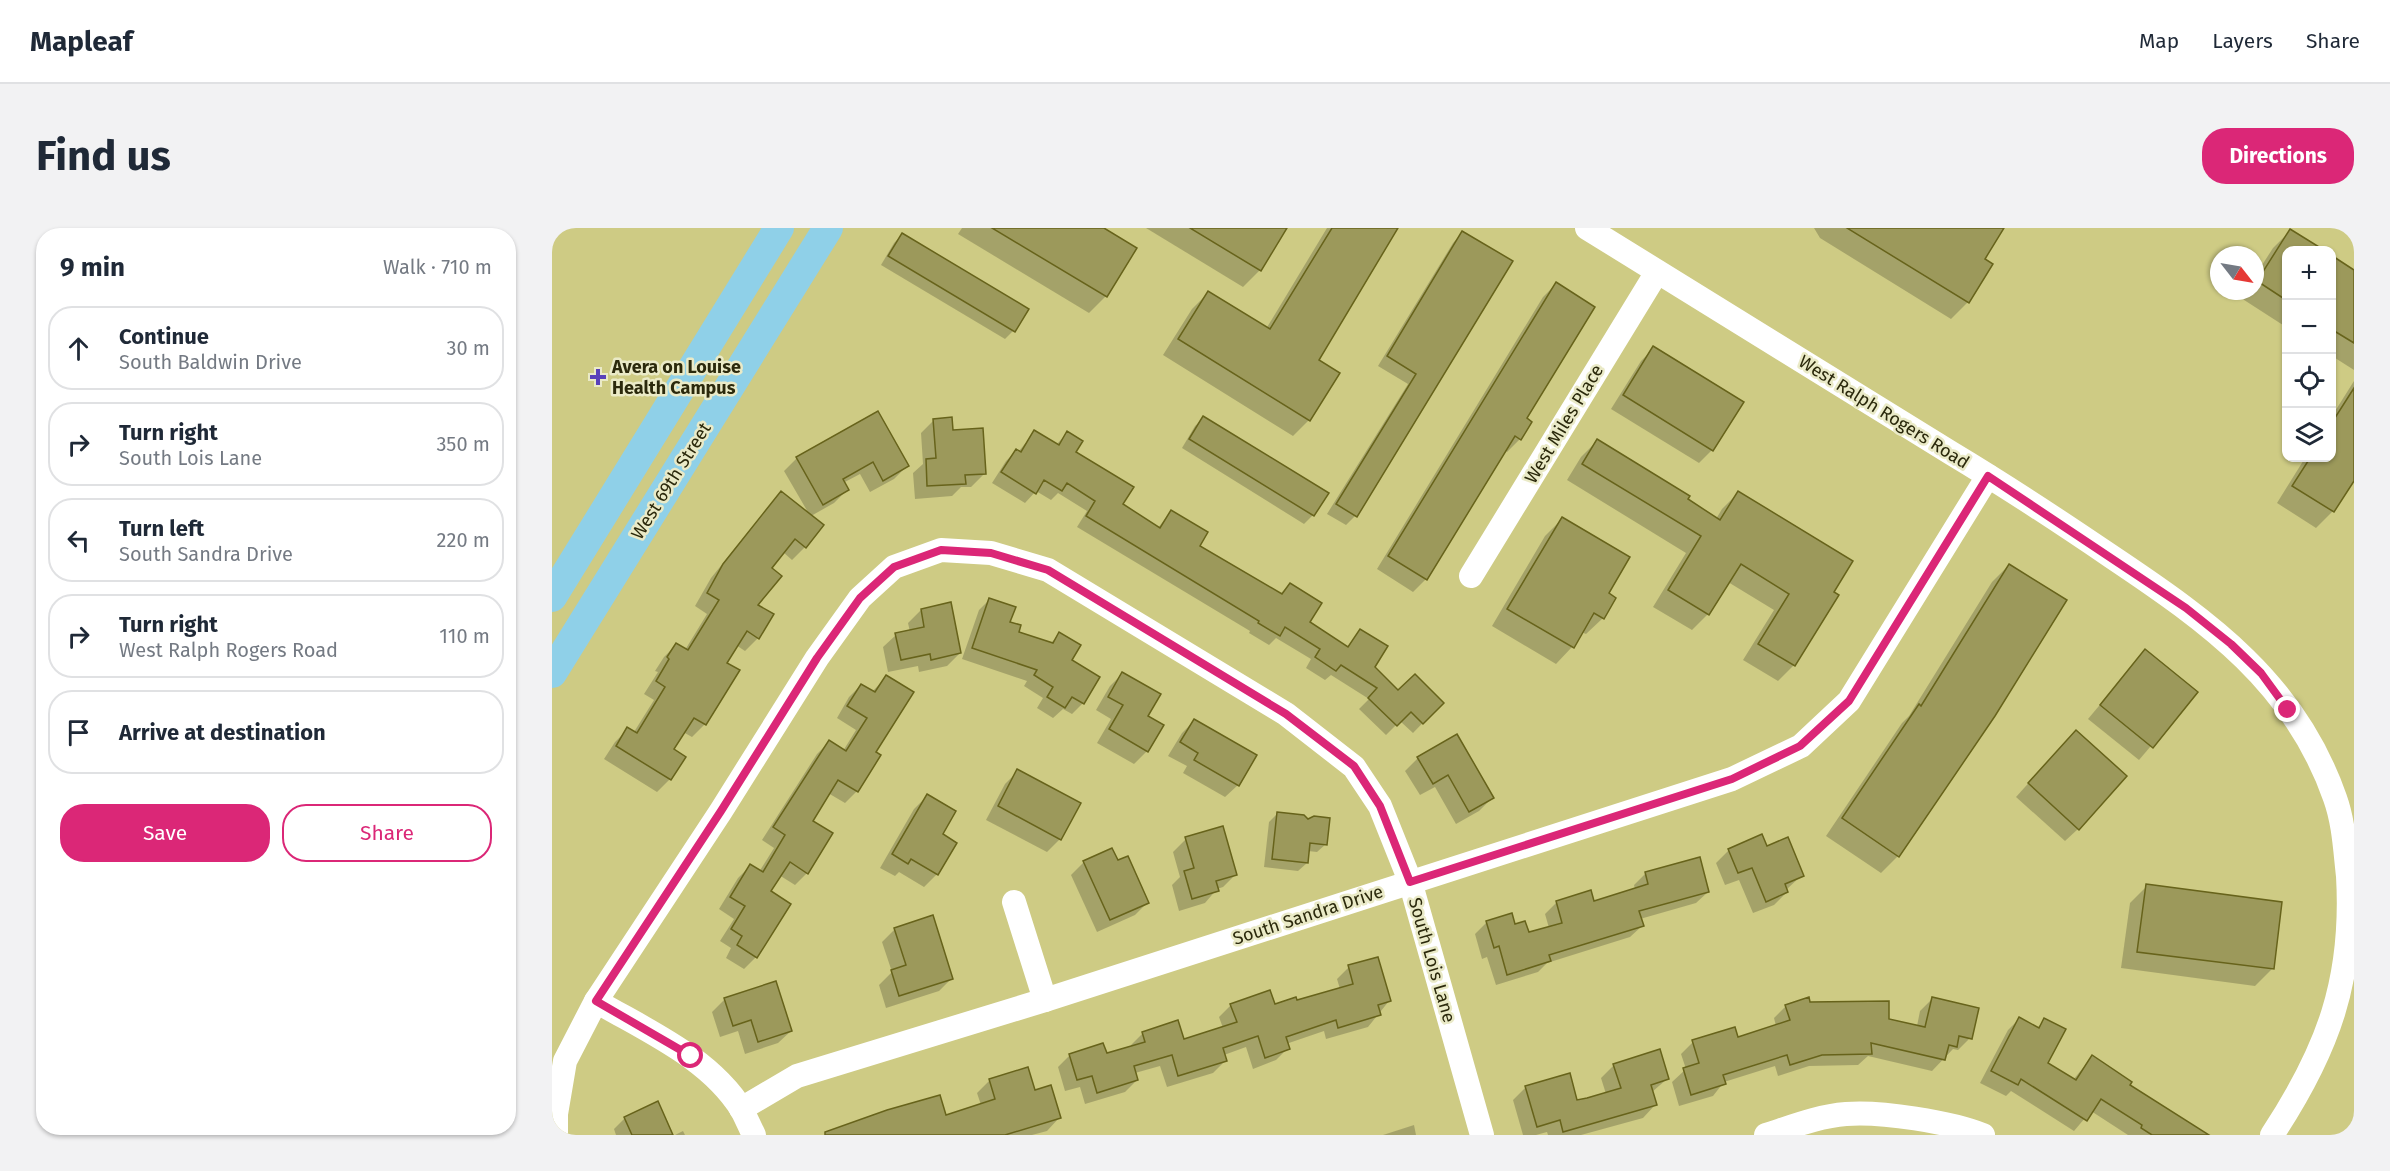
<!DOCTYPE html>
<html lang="en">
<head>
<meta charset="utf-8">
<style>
	body { margin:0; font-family:"Fira Sans",sans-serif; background:#f2f2f3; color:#1f2937 }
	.controls { position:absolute; right:18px; top:18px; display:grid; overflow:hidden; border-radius:12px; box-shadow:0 2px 4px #0004 }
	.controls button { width:54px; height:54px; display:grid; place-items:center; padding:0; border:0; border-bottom:2px solid #e0e1e3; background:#fff; color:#1f2937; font:30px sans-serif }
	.compass { position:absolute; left:1658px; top:18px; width:54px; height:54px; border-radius:50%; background:#fff; box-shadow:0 2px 4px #0004; rotate:121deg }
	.stop { position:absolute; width:18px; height:18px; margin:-14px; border:4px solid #db2777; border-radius:50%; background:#fff }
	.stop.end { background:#db2777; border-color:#fff; box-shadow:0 2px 6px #0008 }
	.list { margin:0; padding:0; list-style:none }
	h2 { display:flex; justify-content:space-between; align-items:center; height:78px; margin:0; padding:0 24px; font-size:26px }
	h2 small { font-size:20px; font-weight:400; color:#747a83 }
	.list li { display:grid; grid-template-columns:39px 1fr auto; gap:18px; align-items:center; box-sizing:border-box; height:84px; margin:0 12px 12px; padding:0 12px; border:2px solid #e0e1e3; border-radius:24px }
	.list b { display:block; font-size:22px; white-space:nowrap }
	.list p { margin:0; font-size:20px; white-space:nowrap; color:#747a83 }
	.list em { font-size:20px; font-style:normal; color:#747a83 }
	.actions { display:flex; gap:12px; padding:18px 24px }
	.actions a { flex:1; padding:14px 0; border:2px solid #db2777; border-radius:24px; text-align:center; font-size:21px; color:#db2777 }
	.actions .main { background:#db2777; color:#fff }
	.icon { flex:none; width:33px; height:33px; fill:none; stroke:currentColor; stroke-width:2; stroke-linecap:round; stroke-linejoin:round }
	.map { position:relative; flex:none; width:1802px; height:907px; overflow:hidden; border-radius:24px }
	header { display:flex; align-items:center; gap:36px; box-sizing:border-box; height:84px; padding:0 30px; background:#fff; border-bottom:2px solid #e0e1e3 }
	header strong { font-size:28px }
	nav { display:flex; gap:33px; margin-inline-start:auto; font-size:21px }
	.intro { display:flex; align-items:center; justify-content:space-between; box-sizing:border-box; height:144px; padding:0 36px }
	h1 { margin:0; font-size:42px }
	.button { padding:15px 27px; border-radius:24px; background:#db2777; color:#fff; font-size:21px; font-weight:700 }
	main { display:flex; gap:36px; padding:0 36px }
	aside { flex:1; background:#fff; border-radius:24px; box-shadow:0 2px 4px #0004 }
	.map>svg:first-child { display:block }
	.shadow { fill:#0003 }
	.building { fill:#9c995b; stroke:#67631b; stroke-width:1.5 }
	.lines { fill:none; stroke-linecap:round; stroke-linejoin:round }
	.minor { stroke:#fff; stroke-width:24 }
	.major { stroke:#8fd0e8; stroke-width:30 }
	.route { stroke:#db2777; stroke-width:8 }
	.poi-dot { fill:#5941b9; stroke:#eaeac7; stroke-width:2 }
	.labels { text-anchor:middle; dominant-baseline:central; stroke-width:5; stroke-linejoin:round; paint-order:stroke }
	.poi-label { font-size:18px; font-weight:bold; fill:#2b290c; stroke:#eaeac7; text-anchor:start }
	.street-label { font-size:18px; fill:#2b290c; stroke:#eaeac7 }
</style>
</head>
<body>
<header>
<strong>Mapleaf</strong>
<nav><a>Map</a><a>Layers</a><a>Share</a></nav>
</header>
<div class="intro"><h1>Find us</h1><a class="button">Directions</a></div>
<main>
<aside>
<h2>9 min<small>Walk · 710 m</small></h2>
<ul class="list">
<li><svg class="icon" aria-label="ahead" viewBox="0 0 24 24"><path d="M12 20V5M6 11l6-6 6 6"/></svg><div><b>Continue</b><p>South Baldwin Drive</p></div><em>30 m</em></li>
<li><svg class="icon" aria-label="right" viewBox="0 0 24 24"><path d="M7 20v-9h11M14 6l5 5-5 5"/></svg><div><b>Turn right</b><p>South Lois Lane</p></div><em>350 m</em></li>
<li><svg class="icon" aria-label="left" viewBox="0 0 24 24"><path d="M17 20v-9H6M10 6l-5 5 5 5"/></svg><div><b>Turn left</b><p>South Sandra Drive</p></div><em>220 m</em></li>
<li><svg class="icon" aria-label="right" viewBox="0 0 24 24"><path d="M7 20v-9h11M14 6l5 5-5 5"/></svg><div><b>Turn right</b><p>West Ralph Rogers Road</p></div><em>110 m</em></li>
<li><svg class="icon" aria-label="arrive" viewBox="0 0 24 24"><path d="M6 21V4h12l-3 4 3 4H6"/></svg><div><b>Arrive at destination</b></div></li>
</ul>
<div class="actions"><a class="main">Save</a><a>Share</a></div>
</aside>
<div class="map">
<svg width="1802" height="907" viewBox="0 0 1802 907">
	<rect width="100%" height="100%" fill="#cecb84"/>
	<g class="shadow">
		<polygon points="410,0 549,0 554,68 537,85 406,6"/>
		<polygon points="594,0 734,0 708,42 691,59"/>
		<polygon points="775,0 845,0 765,132 757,192 741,208 611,127 640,81 656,65 714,101"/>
		<polygon points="1262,0 1450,0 1431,31 1416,74 1399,91 1268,10"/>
		<polygon points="1738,3 1769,22 1734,22 1734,99 1689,70 1694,63 1703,63 1703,48 1721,20"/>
		<polygon points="910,5 959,34 803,288 794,297 775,286 856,156 826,138 901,15"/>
		<polygon points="350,7 461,103 453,111 329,37 342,15"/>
		<polygon points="1780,29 1802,43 1802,142 1780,128"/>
		<polygon points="1004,56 968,211 955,224 953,222 874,351 861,364 825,341 991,69"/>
		<polygon points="1102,120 1160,222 1147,235 1059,181 1089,133"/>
		<polygon points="1802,153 1802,250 1781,283 1764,300 1725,275 1753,230 1780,230 1780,188"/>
		<polygon points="325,185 355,238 342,251 318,264 308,246 291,255 295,262 282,275 259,288 253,319 240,332 231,324 218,340 204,377 206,410 193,423 184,417 173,435 186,443 153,496 140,509 131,504 120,522 131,529 118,551 105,564 52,531 63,514 76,501 82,504 102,472 92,466 106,444 103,443 112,429 124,417 133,422 155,386 143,378 159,350 217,278 230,265 257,286 232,243 245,230"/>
		<polygon points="652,190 775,265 761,287 752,296 630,220 643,198"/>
		<polygon points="382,192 400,204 432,246 419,259 409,259 400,268 363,271 361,245 371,236 369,205"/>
		<polygon points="483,204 504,217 515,205 522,224 569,277 606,300 619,283 646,318 728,366 738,356 756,395 794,420 809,403 821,439 846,464 890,475 861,505 848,493 834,507 807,481 817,471 779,447 773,452 754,440 759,431 724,410 717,417 697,405 698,403 525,299 535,283 506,265 499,272 484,263 473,275 440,255 454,233 464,223 466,224"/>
		<polygon points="1045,213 1164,291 1170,281 1186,265 1280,364 1242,437 1226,453 1191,432 1222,382 1176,354 1156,386 1140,402 1101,379 1134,325 1015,252 1029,229"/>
		<polygon points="1010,291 1054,366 1051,390 1034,406 1029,404 1020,419 1004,436 940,398 993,308"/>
		<polygon points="1457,337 1346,628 1329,645 1274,608 1350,495 1357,488 1440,354"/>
		<polygon points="438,371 465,405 498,416 507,406 518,432 531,475 520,486 511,481 501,490 485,480 491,470 472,458 475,453 410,431 427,382"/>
		<polygon points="369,382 408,425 395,438 367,444 366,438 336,444 331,419 344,407 358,404 356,395"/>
		<polygon points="1593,423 1644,465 1587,532 1536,491"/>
		<polygon points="570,446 594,489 610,498 595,523 582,536 545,515 559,491 544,482 558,458"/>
		<polygon points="334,449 322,525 327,527 305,563 293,575 276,565 259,593 255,645 243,657 227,647 217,664 237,677 204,729 192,741 174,730 179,720 168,713 182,691 167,681 186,650 198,638 207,644 222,620 210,612 265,526 277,514 291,523 304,502 285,490 297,469 309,457 320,464"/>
		<polygon points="643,492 686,557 673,569 631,545 635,538 616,528 630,505"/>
		<polygon points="1511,517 1526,601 1513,613 1464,569"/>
		<polygon points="866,530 940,570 927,583 904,596 883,559 868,567 853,543"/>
		<polygon points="466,543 508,611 495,624 434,592 453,556"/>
		<polygon points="375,568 389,606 385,646 372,659 347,644 343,648 328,640 362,581"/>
		<polygon points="726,585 774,616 765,624 756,623 755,635 746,643 712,639 717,594"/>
		<polygon points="634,611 684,646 671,659 665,661 653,675 627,683 620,657 628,649 621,624"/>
		<polygon points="1214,620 1250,647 1234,662 1235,664 1222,677 1201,685 1187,652 1173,657 1164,635 1177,622"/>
		<polygon points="532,634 565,634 596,674 583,687 545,704 519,647"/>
		<polygon points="1094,645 1156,664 1144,675 1088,691 1090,698 1078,709 995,735 986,744 944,757 935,729 930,731 923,706 934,695 959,687 962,698 976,706 997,700 993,686 1004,675 1038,664 1041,675 1083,661 1082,657"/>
		<polygon points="1595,658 1720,741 1703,758 1569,740 1578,675"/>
		<polygon points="343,701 400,750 387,763 334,780 327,757 340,744 330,714"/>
		<polygon points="797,739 837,773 816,799 774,811 772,803 734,816 736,820 724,832 701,841 694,819 672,827 673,833 661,845 615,859 608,838 583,845 585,852 573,864 533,876 528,859 513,863 506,839 518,827 554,827 579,819 579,817 591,805 631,813 671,800 667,789 679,777 722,778 788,761 785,751"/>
		<polygon points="223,755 239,803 226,815 193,826 186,803 168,809 160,784 172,772"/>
		<polygon points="1380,771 1418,810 1406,822 1401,821 1380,843 1316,828 1306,837 1257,838 1226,848 1223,838 1172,854 1161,868 1127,878 1120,854 1134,841 1129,826 1141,814 1185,811 1224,798 1222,790 1234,778 1257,776 1365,798 1368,783"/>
		<polygon points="1467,791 1485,800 1493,792 1494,835 1521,852 1540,829 1641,907 1576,907 1539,883 1522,903 1459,863 1454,868 1428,855 1456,802"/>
		<polygon points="1062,837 1115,851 1100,864 1103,877 1091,890 1029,907 996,907 995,904 984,907 971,907 961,872 974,859 1024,874 1054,866 1049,850"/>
		<polygon points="438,852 482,864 507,890 495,903 480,907 291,907 393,889 429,877 425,865"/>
		<polygon points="73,890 120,907 64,907 62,901"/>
		<polygon points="862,897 864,907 831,907"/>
		<polygon points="131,903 133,907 123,907"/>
	</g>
	<g class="building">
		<polygon points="440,0 552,0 585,20 555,69"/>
		<polygon points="638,0 735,0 709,43"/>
		<polygon points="780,0 846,0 767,132 788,145 758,193 626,111 656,63 718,101"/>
		<polygon points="1295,0 1452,0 1433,31 1441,36 1417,75"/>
		<polygon points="1738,1 1772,22 1734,22 1734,72 1705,53"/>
		<polygon points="910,3 961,33 805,289 784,276 864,146 835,128"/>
		<polygon points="350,5 477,81 463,104 336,28"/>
		<polygon points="1779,27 1802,42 1802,115 1779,101"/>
		<polygon points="1004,54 1043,79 975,190 980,194 969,212 963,208 875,352 836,328"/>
		<polygon points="1101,118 1192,174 1161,223 1071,167"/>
		<polygon points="1802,160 1802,253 1782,284 1740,258 1758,230 1779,230 1779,196"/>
		<polygon points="326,183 357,238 331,253 321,234 291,251 297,262 271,277 244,229"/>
		<polygon points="651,188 777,265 762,288 637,211"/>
		<polygon points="400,189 401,202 431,200 434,246 413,247 414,256 375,258 374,231 384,230 381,191"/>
		<polygon points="482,202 507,217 515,203 531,213 524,224 582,259 571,276 608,300 619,282 656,304 648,318 730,366 738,355 770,375 758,394 796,419 808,401 836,418 823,439 846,462 863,446 892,475 871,496 859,484 845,498 816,470 825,460 789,437 784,443 763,429 768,421 733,399 728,408 706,395 707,393 534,288 543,273 515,255 510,263 492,252 484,266 449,244 464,221 469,224"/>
		<polygon points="1045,211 1138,268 1136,271 1168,292 1186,263 1301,333 1282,364 1287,367 1243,438 1206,416 1237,366 1189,336 1157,387 1116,362 1149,308 1030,236"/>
		<polygon points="229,263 272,297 254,320 243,311 220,340 230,348 206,377 222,386 207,411 195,403 175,435 188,442 154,497 142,490 122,521 134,529 119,552 64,518 75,499 85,505 113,459 104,453 117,431 115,429 124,415 136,422 167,372 155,365 171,336"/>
		<polygon points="1010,289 1078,329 1057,365 1064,370 1052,391 1042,385 1022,420 955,381"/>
		<polygon points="1457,336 1515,372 1443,488 1347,629 1290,590 1367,476 1369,478"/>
		<polygon points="437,370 464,379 458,394 469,397 467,404 501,415 507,404 529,417 520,432 548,449 532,476 520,469 513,480 495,469 501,459 482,447 485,442 420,420"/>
		<polygon points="399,374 409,425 379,432 378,426 349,432 343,405 372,399 369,381"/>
		<polygon points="1593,421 1646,464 1601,520 1548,477"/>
		<polygon points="570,444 609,466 596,488 612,497 596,524 557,501 571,477 556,469"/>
		<polygon points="334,447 362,464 324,524 329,527 306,564 286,552 261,593 281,605 256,646 238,634 219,663 239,676 205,730 185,717 190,708 179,701 193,678 178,669 198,636 211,644 233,607 221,599 277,512 294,523 315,490 295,478 309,456 323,464"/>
		<polygon points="642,491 705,527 687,558 642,532 646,525 628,514"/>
		<polygon points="1524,502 1575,548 1527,602 1476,555"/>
		<polygon points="905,506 942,570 917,584 896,547 881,556 865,529"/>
		<polygon points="465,541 529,575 509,612 446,578"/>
		<polygon points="375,566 404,583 391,606 405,615 386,647 359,631 356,636 340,626"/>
		<polygon points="725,584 752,587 756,591 762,588 778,590 775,617 758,615 756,635 720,631"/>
		<polygon points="671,598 685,647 664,653 667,663 640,671 632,643 642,640 633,609"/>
		<polygon points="1210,606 1215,618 1236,609 1252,648 1233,656 1236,664 1214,674 1200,640 1186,645 1176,621"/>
		<polygon points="560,620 566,632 576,628 597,675 558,692 531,633"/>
		<polygon points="1148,629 1157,664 1087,683 1092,698 997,727 999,733 955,747 947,718 942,720 934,693 960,685 963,696 973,693 977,704 1010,695 1004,673 1039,662 1042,673 1096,656 1093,644"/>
		<polygon points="1594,656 1730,674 1722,741 1585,724"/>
		<polygon points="381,687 401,751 347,768 339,742 354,737 342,700"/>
		<polygon points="826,729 839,773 826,777 829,787 786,800 784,792 734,809 738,821 713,830 706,808 671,820 675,833 626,848 620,827 582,838 586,852 545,865 540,848 525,852 517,826 551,815 555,825 593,814 590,804 626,792 632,811 685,794 678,776 718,762 723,776 744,769 745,772 801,756 796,737"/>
		<polygon points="224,753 240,803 206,814 199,792 181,798 172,770"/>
		<polygon points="1257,769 1258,774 1337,773 1337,791 1373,799 1380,769 1427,780 1420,811 1407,808 1405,819 1397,817 1393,832 1319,815 1320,826 1270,827 1238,837 1235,827 1171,847 1174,856 1139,867 1131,840 1147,835 1140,812 1183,799 1186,809 1238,792 1233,777"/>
		<polygon points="1467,789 1487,800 1492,790 1514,801 1496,835 1524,852 1540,827 1580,854 1578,857 1657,907 1600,907 1589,900 1590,897 1549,871 1535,893 1469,851 1466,857 1439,843"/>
		<polygon points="1108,821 1117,851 1099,857 1105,877 1011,904 1008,892 985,899 973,858 1018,845 1025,872 1035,870 1069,860 1061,836"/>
		<polygon points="476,839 483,862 499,857 509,890 453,907 273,907 273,904 335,882 388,867 394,887 443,871 437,851"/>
		<polygon points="106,873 121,907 80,907 72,889"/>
	</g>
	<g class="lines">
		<g class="minor">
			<path d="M1035,0C1156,76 1278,150 1399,225C1454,258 1507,293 1560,329C1657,394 1743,455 1783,570C1792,595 1793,622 1796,648C1802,752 1776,822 1720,907"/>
			<polyline points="919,348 1105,44"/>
			<polyline points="462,674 493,772"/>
			<path d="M44,773C95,803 158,830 190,882C194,890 198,899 202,907"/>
			<polyline points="189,881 245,848 493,772 1180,551 1249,518 1297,473 1436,248"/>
			<polyline points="4,907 4,886 13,833 44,773 169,583 265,430 308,370 342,339 389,322 439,325 496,342 734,486 802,539 828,578 858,653 930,907"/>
			<path d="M1214,907C1239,899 1267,888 1294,886C1328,883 1399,894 1431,907"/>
		</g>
		<g class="major">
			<polyline points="0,369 227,0"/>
			<polyline points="0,445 276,0"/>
		</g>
	</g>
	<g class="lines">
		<polyline class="route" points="139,828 44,773 169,583 265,430 308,370 342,339 389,322 439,325 496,342 734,486 802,538 828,578 858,654 1180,551 1248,518 1297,473 1436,248 1634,380 1679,416 1709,445 1736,482"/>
	</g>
	<path class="poi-dot" d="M43 140h6v6h6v6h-6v6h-6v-6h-6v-6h6z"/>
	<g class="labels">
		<g class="poi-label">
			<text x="60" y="139">Avera on Louise<tspan x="60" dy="21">Health Campus</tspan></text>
		</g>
		<g class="street-label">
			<text transform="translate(1332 184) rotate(32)">West Ralph Rogers Road</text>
			<text transform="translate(1012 196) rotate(-59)">West Miles Place</text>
			<text transform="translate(119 253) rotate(-58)">West 69th Street</text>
			<text transform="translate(756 687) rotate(-18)">South Sandra Drive</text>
			<text transform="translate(880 732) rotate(74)">South Lois Lane</text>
		</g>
	</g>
</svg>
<div class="controls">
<button>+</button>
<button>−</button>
<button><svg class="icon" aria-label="locate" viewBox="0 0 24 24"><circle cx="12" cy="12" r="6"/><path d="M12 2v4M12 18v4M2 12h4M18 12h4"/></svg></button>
<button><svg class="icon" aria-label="layers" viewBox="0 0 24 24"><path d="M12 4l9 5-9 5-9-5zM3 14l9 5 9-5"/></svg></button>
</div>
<svg class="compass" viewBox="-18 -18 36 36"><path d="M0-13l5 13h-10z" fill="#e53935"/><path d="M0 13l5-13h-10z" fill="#747a83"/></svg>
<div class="stop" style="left:139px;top:828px"></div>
<div class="stop end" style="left:1736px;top:482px"></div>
</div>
</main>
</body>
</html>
